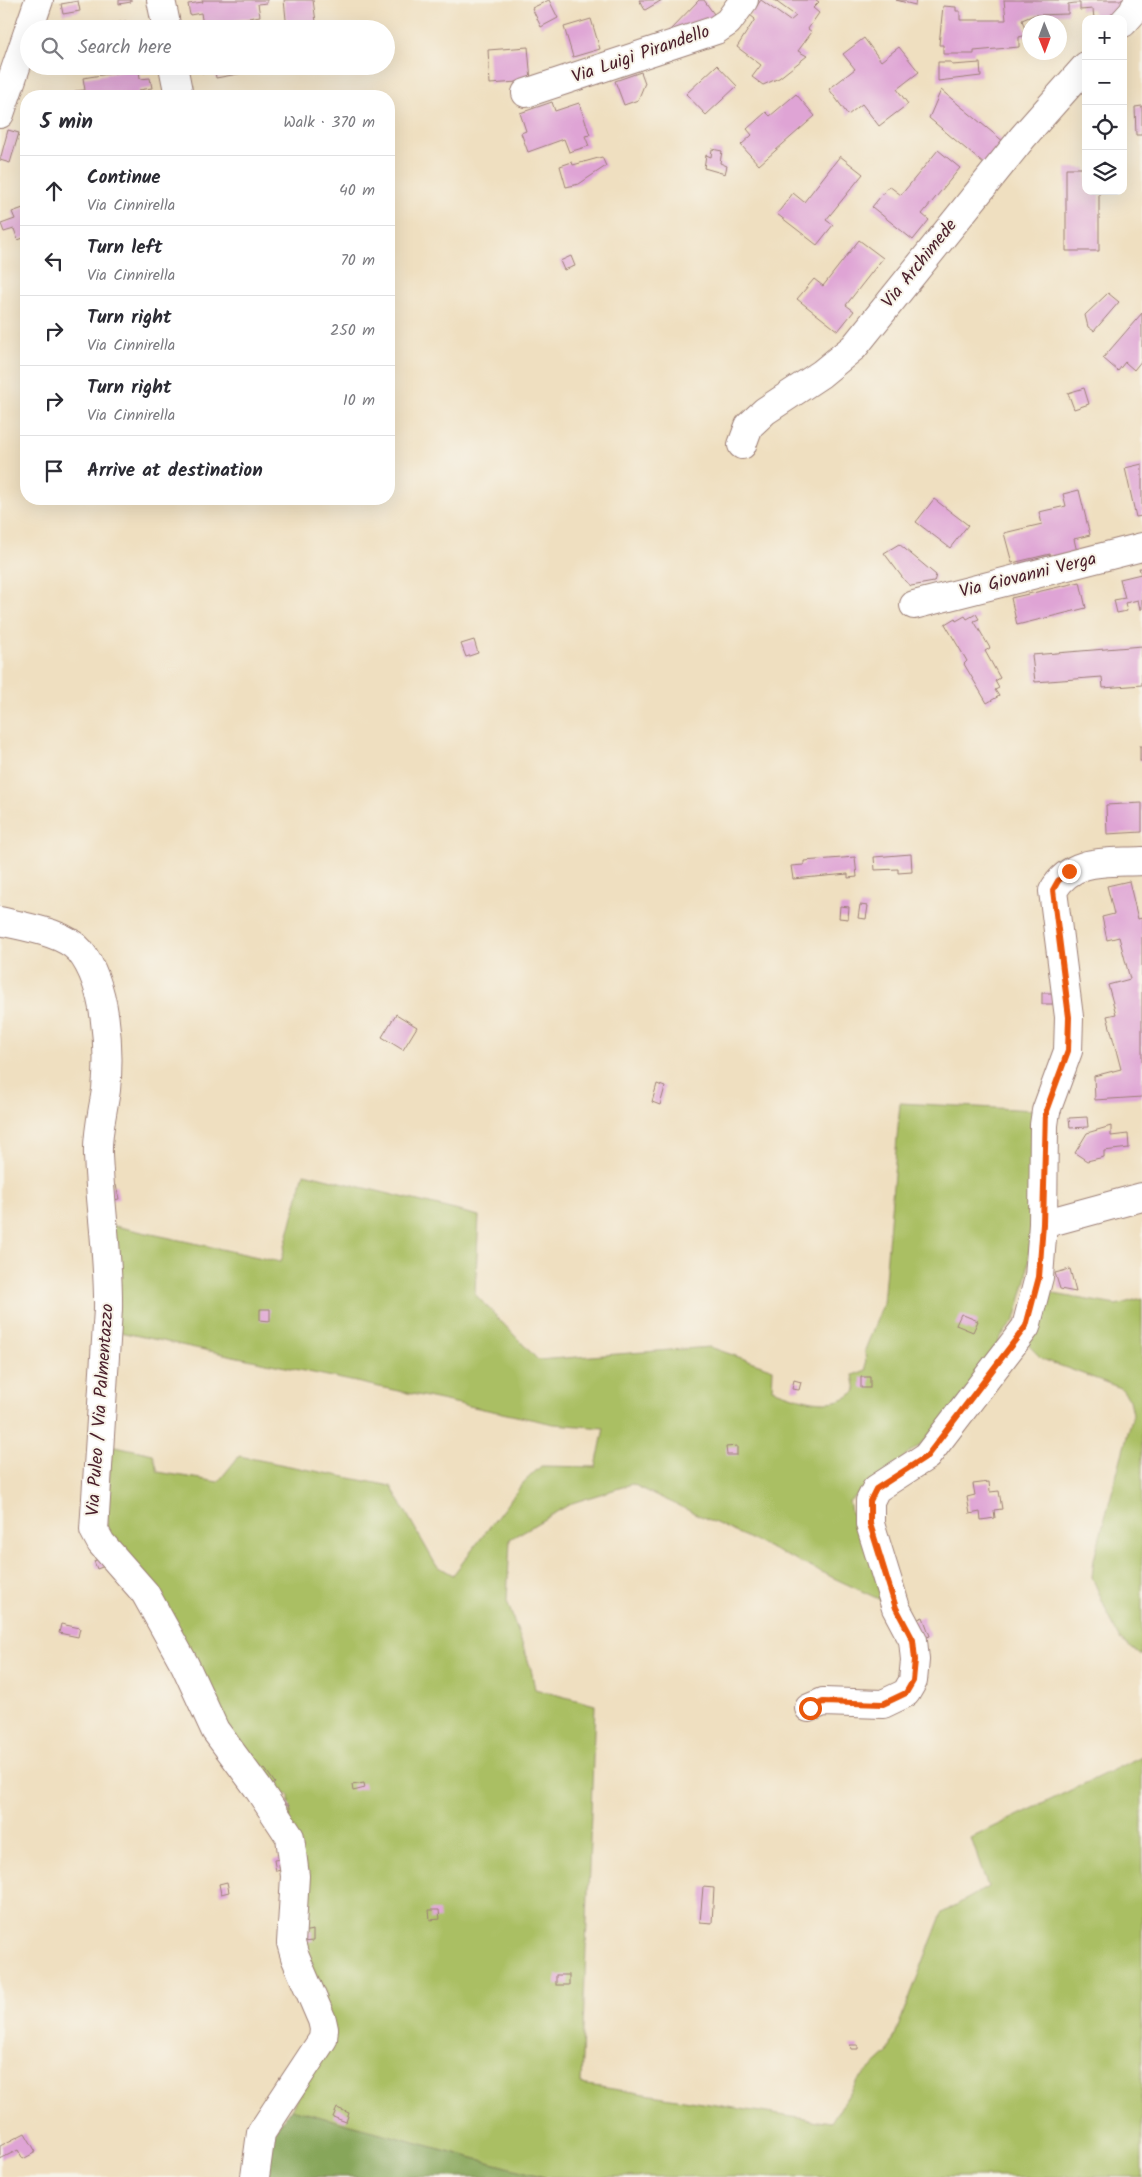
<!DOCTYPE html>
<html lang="en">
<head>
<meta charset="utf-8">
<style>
	body { margin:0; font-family:Kalam,sans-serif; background:#f7f7f7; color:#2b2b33 }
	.controls { position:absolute; right:15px; top:15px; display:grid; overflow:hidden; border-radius:10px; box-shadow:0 5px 20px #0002 }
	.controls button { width:45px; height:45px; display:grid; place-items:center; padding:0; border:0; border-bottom:1px solid #e1e1e2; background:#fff; color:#2b2b33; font:25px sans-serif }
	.compass { position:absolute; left:1022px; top:15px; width:45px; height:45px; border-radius:50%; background:#fff; box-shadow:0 5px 20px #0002; rotate:179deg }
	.stop { position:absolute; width:15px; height:15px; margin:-11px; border:4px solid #ea580c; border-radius:50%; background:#fff }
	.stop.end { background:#ea580c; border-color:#fff; box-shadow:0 1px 5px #0008 }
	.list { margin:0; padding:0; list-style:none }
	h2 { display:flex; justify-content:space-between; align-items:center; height:65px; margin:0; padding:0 20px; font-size:21px }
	h2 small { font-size:16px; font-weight:400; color:#7c7c81 }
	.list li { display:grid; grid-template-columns:32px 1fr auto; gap:15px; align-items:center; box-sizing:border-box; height:70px; padding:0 20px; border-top:1px solid #e1e1e2 }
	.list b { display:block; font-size:19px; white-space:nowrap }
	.list p { margin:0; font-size:16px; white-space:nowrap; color:#7c7c81 }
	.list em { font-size:16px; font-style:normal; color:#7c7c81 }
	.icon { flex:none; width:28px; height:28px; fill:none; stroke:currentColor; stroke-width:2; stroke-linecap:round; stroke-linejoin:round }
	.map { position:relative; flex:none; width:1142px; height:2177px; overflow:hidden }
	.search { position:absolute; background:#fff; box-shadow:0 5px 20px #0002; left:20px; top:20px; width:375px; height:55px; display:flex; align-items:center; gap:12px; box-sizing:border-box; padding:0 18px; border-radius:28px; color:#7c7c81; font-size:19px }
	.panel { position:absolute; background:#fff; box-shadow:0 5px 20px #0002; left:20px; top:90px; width:375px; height:415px; border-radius:20px }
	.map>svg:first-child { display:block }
	.green { fill:#aabf64; stroke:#7a6f48 }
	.forest { fill:#87a65a; stroke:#686242 }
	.building { fill:#dfa4d5 }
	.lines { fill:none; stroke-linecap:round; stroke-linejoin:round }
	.minor-casing { stroke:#9c7f76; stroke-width:30 }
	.minor { stroke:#fff; stroke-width:28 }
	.route { stroke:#ea580c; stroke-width:6 }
	.labels { text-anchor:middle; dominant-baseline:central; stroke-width:4; stroke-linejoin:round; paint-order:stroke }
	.street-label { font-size:18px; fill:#4a1f2b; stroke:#f7f3e8 }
</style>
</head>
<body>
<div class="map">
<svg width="1142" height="2177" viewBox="0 0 1142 2177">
	<rect width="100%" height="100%" fill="#f7f3e8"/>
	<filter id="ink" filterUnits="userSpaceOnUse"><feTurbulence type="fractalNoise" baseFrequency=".02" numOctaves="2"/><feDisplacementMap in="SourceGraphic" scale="10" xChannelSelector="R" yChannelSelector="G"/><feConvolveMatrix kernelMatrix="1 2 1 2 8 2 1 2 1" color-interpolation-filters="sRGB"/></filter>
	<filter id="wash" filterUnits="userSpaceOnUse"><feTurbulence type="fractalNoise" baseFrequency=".0096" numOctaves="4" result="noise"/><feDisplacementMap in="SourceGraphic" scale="20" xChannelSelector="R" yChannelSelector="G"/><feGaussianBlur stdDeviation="1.12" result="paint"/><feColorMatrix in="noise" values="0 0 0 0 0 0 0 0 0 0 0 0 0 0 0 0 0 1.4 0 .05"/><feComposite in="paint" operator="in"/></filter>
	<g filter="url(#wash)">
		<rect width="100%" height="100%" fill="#efdfc0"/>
		<g class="green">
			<path d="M900,1103L1034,1110L1032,1227L1027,1276L1015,1320L1002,1335L992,1355L936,1432L849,1501L851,1513L860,1519L883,1601L632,1484L572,1503L510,1539L507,1601L531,1669L535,1689L595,1705L581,2084L831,2123L857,2081L888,2053L942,1913L988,1887L971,1838L1142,1756V2177H544L291,2109L326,2043L301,1957L280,1804L289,1803V1795L265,1790L106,1540L111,1445L153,1454L158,1472L218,1482L239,1456L391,1486L436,1565L453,1575L523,1483L541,1466L596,1467L604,1428L554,1424L115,1331L110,1225L281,1262L304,1173L479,1216L475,1294L538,1360L710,1347L773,1369L772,1389C800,1398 830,1412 856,1391L853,1375L866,1370L865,1350L883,1304Z"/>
			<polygon points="1043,1286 1054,1294 1116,1305 1142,1298 1142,1656 1119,1639 1092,1577 1094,1559 1133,1414 1130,1400 1121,1388 1042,1359 1028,1345"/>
		</g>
		<polygon class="forest" points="291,2109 544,2177 263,2177 273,2133"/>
		<g id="blocks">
			<g class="building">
				<polygon points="119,0 131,0 131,2 119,4"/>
				<polygon points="202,0 267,0 267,3 258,4 260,16 203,26 201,13 190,15 188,4 203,2"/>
				<polygon points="284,0 313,0 317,29 287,29"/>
				<polygon points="549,0 558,18 541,27 532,8"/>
				<polygon points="639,0 662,0 645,10"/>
				<polygon points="699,0 704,0 716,17 669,31"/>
				<polygon points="761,0 790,21 796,16 774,0 816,0 819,2 813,8 819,13 808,29 812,32 798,51 807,56 779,78 763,85 752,77 761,65 737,47 755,19 750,15"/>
				<polygon points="896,0 916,0 915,5"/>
				<polygon points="1004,0 1131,0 1127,8 1110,19 1094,19 1093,9 1080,10 1080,3 1075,3 1068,4 1068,14 1034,15 1022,20 1027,35 1019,37 1019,47 974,51 974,54 943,54 943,45 939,45 943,6 956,7 956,11 960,11 960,20 1006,20"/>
				<polygon points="78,1 80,11 63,14 61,4"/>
				<polygon points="591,19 600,49 573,57 564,27"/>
				<polygon points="126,21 127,26 142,23 143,29 86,29"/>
				<polygon points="864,38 881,61 899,47 919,72 897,89 908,104 879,126 862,104 848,115 829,89 855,69 843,54"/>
				<polygon points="528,47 531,81 490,84 488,50"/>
				<polygon points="938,62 951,62 952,65 980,63 981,76 938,81"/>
				<polygon points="717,65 737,86 706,115 686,94"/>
				<polygon points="201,66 264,66 265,69 216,78 215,71 202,73"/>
				<polygon points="139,69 140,79 150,78 152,88 139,90 140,96 76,96 75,91 85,90 83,78"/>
				<polygon points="641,72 645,83 638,100 624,105 615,81"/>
				<polygon points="941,90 1004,142 985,165 929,118"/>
				<polygon points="796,94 815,116 759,165 741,145 752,135 747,129 766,112 770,116"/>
				<polygon points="552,102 555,111 579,103 590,135 585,136 589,146 569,152 564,139 528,152 521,133 526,131 520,113"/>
				<polygon points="1142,106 1142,135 1136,135 1135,107"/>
				<polygon points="8,130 19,133 10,163 0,160"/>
				<polygon points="712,149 722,151 720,163 727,166 725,174 704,168 706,155 711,157"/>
				<polygon points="938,150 960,168 922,214 929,220 913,240 872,207 889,186 901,195"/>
				<polygon points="840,156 863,174 826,220 833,225 817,245 777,214 793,193 804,202"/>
				<polygon points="602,157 606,166 579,184 566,187 560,166 572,162 573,165"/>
				<polygon points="1066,168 1086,168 1086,191 1099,191 1099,251 1066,251"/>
				<polygon points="26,207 26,237 18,240 14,229 4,232 1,224 15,219 12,212"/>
				<polygon points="859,240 883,258 846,305 854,311 838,331 797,299 814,279 823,286"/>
				<polygon points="571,256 575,266 564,270 560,261"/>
				<polygon points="1108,293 1119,302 1094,331 1088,327 1085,315"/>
				<polygon points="1142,313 1142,360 1134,370 1125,362 1118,371 1103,358"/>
				<polygon points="1084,388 1089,404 1074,409 1068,393"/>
				<polygon points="1142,464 1142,516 1136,517 1125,468"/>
				<polygon points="1079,490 1090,535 1074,539 1077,552 1051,558 1050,554 1012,563 1004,533 1042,524 1039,512 1066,506 1063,494"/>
				<polygon points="934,499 968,525 950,548 916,522"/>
				<polygon points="899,544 936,575 934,582 911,586 905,581 884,553"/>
				<polygon points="1139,568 1142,568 1142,609 1140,609 1138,600 1125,603 1127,611 1117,613 1114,600 1125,598 1120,579 1141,574"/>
				<polygon points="1080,582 1086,608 1017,625 1011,598"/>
				<polygon points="976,614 979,619 974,621 990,648 985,651 1000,678 995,681 999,688 995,690 999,696 987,703 964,664 967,661 945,624 955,618 956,621 965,616 967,619"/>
				<polygon points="474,640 478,653 466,657 461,644"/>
				<polygon points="1142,646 1142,685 1103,688 1102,677 1035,682 1032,655"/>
				<rect x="1140" y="746" width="2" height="15"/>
				<polygon points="1142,803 1142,832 1107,834 1106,805"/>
				<polygon points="911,854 912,872 898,873 898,869 875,870 874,857"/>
				<polygon points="855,857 857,877 848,878 848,874 793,879 791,866 804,865 804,861"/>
				<polygon points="1129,881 1138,919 1142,918 1142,1097 1095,1100 1094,1076 1121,1069 1107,1016 1116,1014 1108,985 1130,979 1119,937 1107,940 1102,917 1114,914 1107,886"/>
				<polygon points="860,905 868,906 866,919 858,918"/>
				<polygon points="840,906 849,907 848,919 839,918"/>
				<rect x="1042" y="993" width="16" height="11"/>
				<polygon points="396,1014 417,1027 403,1050 382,1037"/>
				<polygon points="657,1084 665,1087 660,1105 652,1102"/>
				<polygon points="1087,1117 1088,1127 1070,1128 1069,1118"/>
				<polygon points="1111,1126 1111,1136 1128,1134 1129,1148 1104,1151 1104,1157 1087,1161 1075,1153 1087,1133"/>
				<polygon points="116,1185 119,1199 108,1201 106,1188"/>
				<polygon points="1070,1269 1076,1292 1060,1289 1055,1273"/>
				<polygon points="260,1309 270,1309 270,1321 260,1320"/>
				<polygon points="961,1314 978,1321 973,1332 956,1325"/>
				<rect x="861" y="1377" width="9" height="11"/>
				<polygon points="794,1380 801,1382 799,1390 792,1389"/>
				<polygon points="737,1446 737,1455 727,1455 726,1447"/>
				<polygon points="989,1482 990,1492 999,1491 1002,1509 994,1510 995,1518 981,1520 980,1512 970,1514 967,1497 975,1495 973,1484"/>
				<polygon points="101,1558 105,1566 97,1569 94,1561"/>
				<polygon points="923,1617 930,1636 922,1639 910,1622"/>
				<polygon points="61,1624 80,1628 78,1637 59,1633"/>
				<polygon points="265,1769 275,1783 265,1790 255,1775"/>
				<polygon points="364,1783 365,1788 353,1791 352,1785"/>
				<polygon points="280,1804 289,1804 291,1811 284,1813"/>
				<polygon points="286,1858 288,1869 276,1871 274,1860"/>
				<polygon points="227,1882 229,1892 221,1894 219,1884"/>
				<polygon points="703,1887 714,1888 712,1923 700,1922"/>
				<polygon points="429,1910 439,1910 440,1919 430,1920"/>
				<polygon points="313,1930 313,1941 303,1942 302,1932"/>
				<rect x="556" y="1975" width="13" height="10"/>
				<polygon points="850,2045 858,2045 858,2049 851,2049"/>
				<polygon points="337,2108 349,2113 346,2122 333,2117"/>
				<polygon points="25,2133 36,2152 23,2159 18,2150 0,2159 0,2146"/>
			</g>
		</g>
	</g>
	<g filter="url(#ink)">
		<use href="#blocks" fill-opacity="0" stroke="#9c7f76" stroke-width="1"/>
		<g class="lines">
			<defs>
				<g id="minor">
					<polyline points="161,0 167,29"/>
					<polyline points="1123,23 1133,12 1138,0"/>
					<polyline points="29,29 39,0"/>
					<polyline points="173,66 179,96"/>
					<polyline points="526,93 716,30 728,22 744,0"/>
					<polyline points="0,114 29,29"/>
					<polyline points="742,445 749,426 765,411 821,374 854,347 1023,137 1086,66"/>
					<polyline points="914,605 1142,547"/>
					<path d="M0,921C24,927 64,932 80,951C107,985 110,1049 106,1090C103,1111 97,1133 98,1154C100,1206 109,1257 108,1309L94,1530L101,1543L145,1593L185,1665L215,1730L257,1787L290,1837L295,1876L291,1943L295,1957L322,2020L324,2029L323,2039L261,2133L255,2177"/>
					<polyline points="1043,1224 1142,1197"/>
					<path d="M809,1708L823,1702L883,1704L906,1693L913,1681L915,1660L913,1640L896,1608L870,1524V1501L876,1489L927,1456L1026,1327L1039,1277L1043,1224L1044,1125L1046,1111L1068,1051L1069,1017L1053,891C1072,857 1108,863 1142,861"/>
				</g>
			</defs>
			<use href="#minor" class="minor-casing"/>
			<use href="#minor" class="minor"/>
		</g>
	</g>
	<g class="lines" filter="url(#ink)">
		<polyline class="route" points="810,1708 823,1702 883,1704 906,1693 913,1681 915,1660 913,1640 896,1608 870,1524 870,1501 876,1489 927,1456 1026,1326 1039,1277 1043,1224 1046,1111 1068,1051 1069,1017 1053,890 1058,881 1069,871"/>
	</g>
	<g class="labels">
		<g class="street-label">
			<text transform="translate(641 55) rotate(-19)">Via Luigi Pirandello</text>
			<text transform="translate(920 264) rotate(-51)">Via Archimede</text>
			<text transform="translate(1028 576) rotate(-14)">Via Giovanni Verga</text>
			<text transform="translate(101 1410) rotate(-86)">Via Puleo / Via Palmentazzo</text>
		</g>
	</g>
</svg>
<div class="controls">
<button>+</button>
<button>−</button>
<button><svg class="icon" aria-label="locate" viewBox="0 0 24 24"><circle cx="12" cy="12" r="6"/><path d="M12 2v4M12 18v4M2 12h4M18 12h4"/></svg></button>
<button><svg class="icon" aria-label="layers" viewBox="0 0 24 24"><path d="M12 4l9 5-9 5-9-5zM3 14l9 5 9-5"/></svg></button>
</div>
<svg class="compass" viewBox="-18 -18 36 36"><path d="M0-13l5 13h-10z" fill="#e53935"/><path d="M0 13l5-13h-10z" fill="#7c7c81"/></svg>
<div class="stop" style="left:810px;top:1708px"></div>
<div class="stop end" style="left:1069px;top:871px"></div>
<div class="search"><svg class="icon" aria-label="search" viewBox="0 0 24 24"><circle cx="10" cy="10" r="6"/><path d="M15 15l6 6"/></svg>Search here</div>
<section class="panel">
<h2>5 min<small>Walk · 370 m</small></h2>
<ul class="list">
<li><svg class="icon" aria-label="ahead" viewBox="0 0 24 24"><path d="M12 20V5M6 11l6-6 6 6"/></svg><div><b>Continue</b><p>Via Cinnirella</p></div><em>40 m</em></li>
<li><svg class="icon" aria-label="left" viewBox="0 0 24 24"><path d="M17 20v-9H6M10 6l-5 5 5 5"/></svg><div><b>Turn left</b><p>Via Cinnirella</p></div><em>70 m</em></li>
<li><svg class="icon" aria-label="right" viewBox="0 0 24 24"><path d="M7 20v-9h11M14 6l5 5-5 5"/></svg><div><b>Turn right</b><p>Via Cinnirella</p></div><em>250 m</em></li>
<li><svg class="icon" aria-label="right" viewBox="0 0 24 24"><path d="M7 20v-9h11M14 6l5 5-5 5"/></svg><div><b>Turn right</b><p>Via Cinnirella</p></div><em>10 m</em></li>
<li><svg class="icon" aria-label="arrive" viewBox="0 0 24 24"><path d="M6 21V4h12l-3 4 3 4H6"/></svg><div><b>Arrive at destination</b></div></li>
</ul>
</section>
</div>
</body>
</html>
